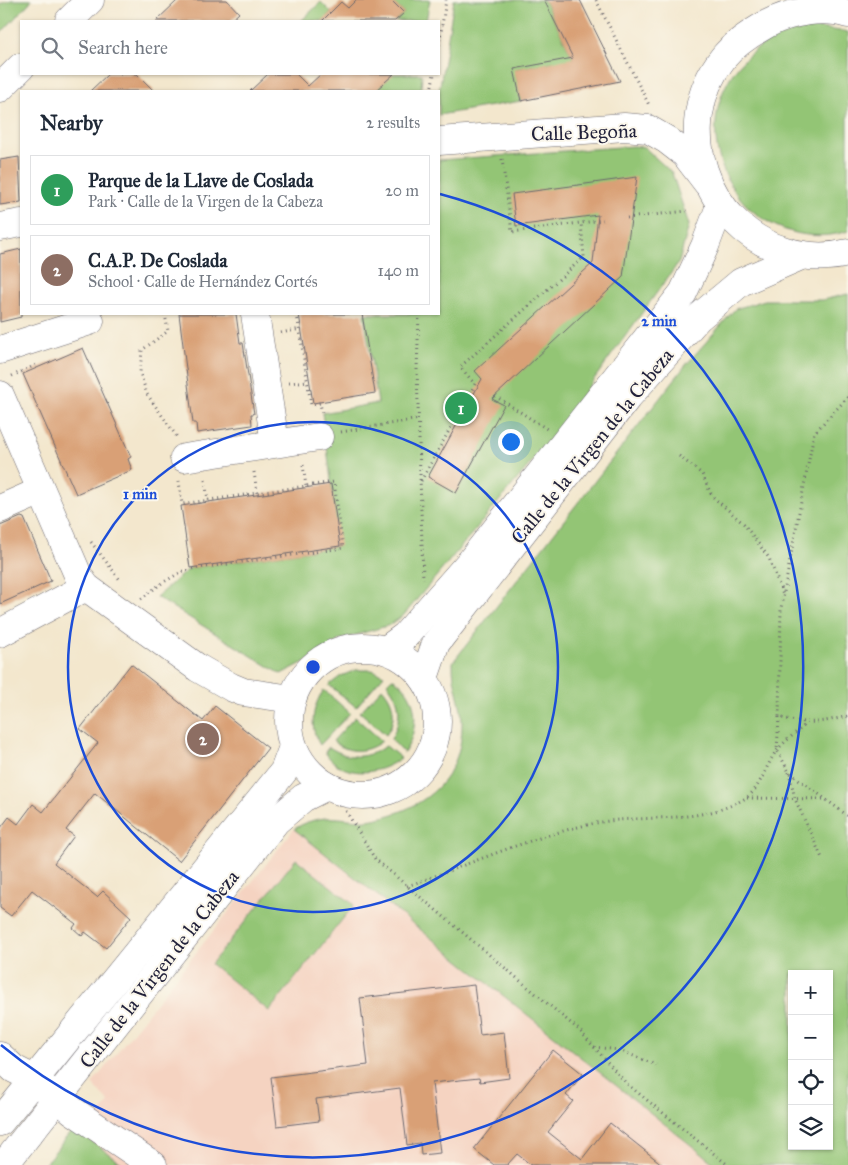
<!DOCTYPE html>
<html lang="en">
<head>
<meta charset="utf-8">
<style>
	body { margin:0; font-family:"IM FELL Great Primer",serif; background:#f6f6f7; color:#1f2937 }
	.controls { position:absolute; right:15px; bottom:15px; display:grid; overflow:hidden; border-radius:0px; box-shadow:0 1px 4px #0004 }
	.controls button { width:45px; height:45px; display:grid; place-items:center; padding:0; border:0; border-bottom:1px solid #e0e1e3; background:#fff; color:#1f2937; font:25px sans-serif }
	.you { position:absolute; left:510px; top:441px; width:18px; height:18px; margin:-12px; border:4px solid #fff; border-radius:50%; background:#1a73e8; box-shadow:0 0 0 8px #1a73e833 }
	.badge { display:grid; place-items:center; width:32px; height:32px; border-radius:50%; background:#0b8043; color:#fff; font-size:16px; font-weight:700 }
	.pin { position:absolute; translate:-50% -50%; border:2px solid #fff; box-shadow:0 1px 5px #0006 }
	.list { margin:0; padding:0; list-style:none }
	h2 { display:flex; justify-content:space-between; align-items:center; height:65px; margin:0; padding:0 20px; font-size:21px }
	h2 small { font-size:16px; font-weight:400; color:#747a83 }
	.list li { display:grid; grid-template-columns:32px 1fr auto; gap:15px; align-items:center; box-sizing:border-box; height:70px; margin:0 10px 10px; padding:0 10px; border:1px solid #e0e1e3; border-radius:0px }
	.list b { display:block; font-size:19px; white-space:nowrap }
	.list p { margin:0; font-size:16px; white-space:nowrap; color:#747a83 }
	.list em { font-size:16px; font-style:normal; color:#747a83 }
	.icon { flex:none; width:28px; height:28px; fill:none; stroke:currentColor; stroke-width:2; stroke-linecap:round; stroke-linejoin:round }
	.map { position:relative; flex:none; width:848px; height:1165px; overflow:hidden }
	.search { position:absolute; background:#fff; box-shadow:0 1px 4px #0004; left:20px; top:20px; width:420px; height:55px; display:flex; align-items:center; gap:12px; box-sizing:border-box; padding:0 18px; border-radius:0px; color:#747a83; font-size:19px }
	.panel { position:absolute; background:#fff; box-shadow:0 1px 4px #0004; left:20px; top:90px; width:420px; height:225px; border-radius:0px }
	.map>svg:first-child { display:block }
	.built { fill:#f5d3c1 }
	.green { fill:#93c575; stroke:#5a7458; fill-rule:evenodd }
	.building { fill:#d9a076 }
	.lines { fill:none; stroke-linecap:round; stroke-linejoin:round }
	.minor-casing { stroke:#6b676e; stroke-width:29 }
	.major-casing { stroke:#6b676e; stroke-width:29 }
	.path { stroke:#6b676e; stroke-width:3; stroke-dasharray:1 4; stroke-linecap:butt }
	.minor { stroke:#fff; stroke-width:28 }
	.major { stroke:#fff; stroke-width:28 }
	.ring { fill:none; stroke:#1d4ed8; stroke-width:2.5 }
	.labels { text-anchor:middle; dominant-baseline:central; stroke-width:4; stroke-linejoin:round; paint-order:stroke }
	.street-label { font-size:20px; fill:#22223b; stroke:#fbf7ec }
	.centre { fill:#1d4ed8; stroke:#fbf7ec; stroke-width:2.5 }
	.ring-label { font-size:15px; text-anchor:middle; font-weight:bold; fill:#1d4ed8; stroke:#fbf7ec; stroke-width:4; stroke-linejoin:round; paint-order:stroke }
</style>
</head>
<body>
<div class="map">
<svg width="848" height="1165" viewBox="0 0 848 1165">
	<rect width="100%" height="100%" fill="#fbf7ec"/>
	<filter id="ink" filterUnits="userSpaceOnUse"><feTurbulence type="fractalNoise" baseFrequency=".02" numOctaves="2"/><feDisplacementMap in="SourceGraphic" scale="10" xChannelSelector="R" yChannelSelector="G"/><feConvolveMatrix kernelMatrix="1 2 1 2 8 2 1 2 1" color-interpolation-filters="sRGB"/></filter>
	<filter id="wash" filterUnits="userSpaceOnUse"><feTurbulence type="fractalNoise" baseFrequency=".0096" numOctaves="4" result="noise"/><feDisplacementMap in="SourceGraphic" scale="20" xChannelSelector="R" yChannelSelector="G"/><feGaussianBlur stdDeviation="1.12" result="paint"/><feColorMatrix in="noise" values="0 0 0 0 0 0 0 0 0 0 0 0 0 0 0 0 0 1.4 0 .05"/><feComposite in="paint" operator="in"/></filter>
	<g filter="url(#wash)">
		<rect width="100%" height="100%" fill="#f3e7cd"/>
		<polygon class="built" points="294,829 716,1165 124,1165 84,1135 109,1102 92,1084"/>
		<g class="green">
			<polygon points="12,0 32,0 0,34 0,4"/>
			<polygon points="390,0 430,0 426,21 395,21 404,13"/>
			<polygon points="454,0 544,0 578,68 552,62 515,69 521,101 439,115 439,92"/>
			<polygon points="321,2 331,12 324,19 326,21 301,21"/>
			<path d="M818,28L848,32V231C830,237 810,237 792,232C708,208 687,95 761,46C778,34 798,30 818,28Z"/>
			<polygon points="382,74 422,74 421,91 381,91 378,89 388,79"/>
			<path d="M634,146L644,147L672,173L689,225L679,262L550,440L404,615L390,625L339,640L322,653L281,674L156,597L190,568L339,546C333,501 329,457 322,413L378,403L364,314H439V160Z"/>
			<path d="M848,294V1165H716L294,829C312,818 327,816 348,819C354,819 361,821 367,820C422,812 463,780 462,722C462,701 452,684 453,662L685,366L735,309L765,300H822ZM792,974H829V1146H792Z"/>
			<polygon points="356,670 372,670 384,675 356,707 329,685 341,676"/>
			<path d="M392,678C420,693 420,729 404,753L391,739C402,719 402,701 387,683Z"/>
			<path d="M382,688C395,702 397,719 386,735L360,712Z"/>
			<path d="M324,690L350,713L320,745C309,728 312,706 324,690Z"/>
			<path d="M355,717L382,741C367,753 348,754 333,741Z"/>
			<path d="M386,746L401,758C378,776 342,779 325,752L329,747C349,760 366,759 386,746Z"/>
			<polygon points="296,859 354,905 269,1011 211,964"/>
			<polygon points="74,1128 124,1165 44,1165"/>
		</g>
		<g id="blocks">
			<g class="building">
				<polygon points="178,0 227,0 239,13 230,21 156,21"/>
				<polygon points="356,0 391,0 404,13 395,21 322,21 341,2 348,8"/>
				<polygon points="544,0 580,0 620,81 521,101 514,69 573,58"/>
				<polygon points="108,74 137,74 154,91 90,91"/>
				<polygon points="268,74 296,74 308,86 321,74 394,74 375,91 250,91"/>
				<polygon points="19,157 21,202 0,205 0,160"/>
				<polygon points="637,177 623,277 492,399 504,405 456,493 428,477 482,379 475,371 593,263 598,215 516,226 512,194"/>
				<polygon points="21,249 21,317 0,322 0,254"/>
				<polygon points="179,314 236,314 240,343 243,343 254,414 251,414 252,425 197,433 196,423 193,423"/>
				<polygon points="299,314 362,314 375,393 313,403"/>
				<polygon points="83,348 131,457 128,459 132,470 76,494 23,374"/>
				<polygon points="331,484 340,546 190,568 181,506"/>
				<polygon points="21,517 24,518 51,581 0,604 0,526"/>
				<polygon points="131,664 203,721 215,706 268,748 179,861 95,793 66,830 74,836 54,863 97,897 103,891 131,917 106,948 85,932 82,936 73,928 76,924 32,890 11,916 0,908 0,829 9,817 18,824 33,804 43,812 98,743 80,729"/>
				<polygon points="474,985 480,1035 504,1032 509,1078 480,1082 479,1078 432,1083 440,1153 421,1155 420,1143 407,1145 400,1088 316,1099 319,1121 277,1126 271,1077 368,1065 360,998"/>
				<polygon points="553,1050 583,1074 566,1095 573,1101 548,1132 582,1159 610,1123 663,1165 531,1165 517,1154 507,1165 494,1165 474,1149"/>
			</g>
		</g>
	</g>
	<g filter="url(#ink)">
		<use href="#blocks" fill-opacity="0" stroke="#6b676e" stroke-width="1"/>
		<g class="lines">
			<defs>
				<g id="minor">
					<polyline points="69,21 90,0"/>
					<polyline points="0,88 21,67"/>
					<polyline points="439,141 624,127 648,129 667,140 685,154 708,184"/>
					<polyline points="0,227 21,223"/>
					<polyline points="255,314 275,443"/>
					<polyline points="0,350 90,321"/>
					<polyline points="0,395 78,575 86,587 198,668 231,687 243,692 292,699"/>
					<polyline points="184,458 319,437"/>
					<polyline points="0,509 41,491"/>
					<polyline points="0,633 86,587"/>
					<polyline points="0,1056 14,1069 34,1079 73,1111 153,1165"/>
				</g>
				<g id="major">
					<path d="M848,14C824,6 789,12 767,24C751,33 735,43 723,58C670,125 705,227 785,251C805,257 828,258 848,253"/>
					<circle cx="363" cy="721" r="74"/>
					<polyline points="386,650 405,636 471,561 683,293 705,246 720,206"/>
					<polyline points="424,678 436,643 627,398 698,318 741,282 801,256"/>
					<polyline points="0,1122 284,771 293,747"/>
					<polyline points="4,1165 276,821 303,798 327,786"/>
				</g>
			</defs>
			<use href="#minor" class="minor-casing"/>
			<use href="#major" class="major-casing"/>
			<g class="path">
				<polyline points="596,0 649,105"/>
				<polyline points="439,45 446,0"/>
				<polyline points="431,91 434,74"/>
				<polyline points="502,159 512,232 603,220"/>
				<polyline points="627,218 687,211"/>
				<polyline points="165,314 168,331 142,350 140,373 147,394 177,437"/>
				<polyline points="297,314 311,405 320,403 322,413"/>
				<polyline points="419,314 417,369 423,579"/>
				<polyline points="281,333 300,329"/>
				<polyline points="12,376 36,365"/>
				<polyline points="289,383 308,381"/>
				<polyline points="495,396 547,429"/>
				<path d="M848,397L814,433L781,608L779,717C808,725 819,723 848,716"/>
				<polyline points="341,432 419,419"/>
				<polyline points="679,456 702,474 712,496 744,524 769,558 783,595"/>
				<polyline points="303,465 306,486"/>
				<polyline points="254,472 257,493"/>
				<polyline points="205,480 208,500"/>
				<polyline points="421,481 475,384 460,367 584,257 581,223"/>
				<polyline points="91,542 121,581"/>
				<polyline points="141,599 162,583 185,570 343,548 334,482 182,504 179,481"/>
				<polyline points="779,717 777,750 789,772 848,816"/>
				<polyline points="789,772 795,799 822,858"/>
				<polyline points="747,798 826,799"/>
				<polyline points="346,811 375,859 579,1030 627,1084 728,1165"/>
				<path d="M407,886C468,865 527,838 591,824C640,813 698,826 744,799C761,790 766,763 778,749C786,740 797,732 806,724"/>
				<polyline points="594,1047 619,1050 656,1065"/>
			</g>
			<use href="#minor" class="minor"/>
			<use href="#major" class="major"/>
		</g>
	</g>
	<g class="ring">
		<circle cx="313" cy="667" r="245"/>
		<path d="M440 194A490 490 0 1 1 1 1045"/>
	</g>
	<g class="labels">
		<g class="street-label">
			<text transform="translate(584 132) rotate(-2)">Calle Begoña</text>
			<text transform="translate(592 446) rotate(-51)">Calle de la Virgen de la Cabeza</text>
			<text transform="translate(159 969) rotate(-52)">Calle de la Virgen de la Cabeza</text>
		</g>
	</g>
	<circle cx="313" cy="667" r="8" class="centre"/>
	<g class="ring-label">
		<text x="659" y="326">2 min</text>
		<text x="140" y="499">1 min</text>
	</g>
</svg>
<div class="controls">
<button>+</button>
<button>−</button>
<button><svg class="icon" aria-label="locate" viewBox="0 0 24 24"><circle cx="12" cy="12" r="6"/><path d="M12 2v4M12 18v4M2 12h4M18 12h4"/></svg></button>
<button><svg class="icon" aria-label="layers" viewBox="0 0 24 24"><path d="M12 4l9 5-9 5-9-5zM3 14l9 5 9-5"/></svg></button>
</div>
<div class="you"></div>
<div class="pin badge" style="left:461px;top:408px;background:#2e9e5b">1</div>
<div class="pin badge" style="left:203px;top:739px;background:#8d6e63">2</div>
<div class="search"><svg class="icon" aria-label="search" viewBox="0 0 24 24"><circle cx="10" cy="10" r="6"/><path d="M15 15l6 6"/></svg>Search here</div>
<section class="panel">
<h2>Nearby<small>2 results</small></h2>
<ul class="list">
<li><span class="badge" style="background:#2e9e5b">1</span><div><b>Parque de la Llave de Coslada</b><p>Park · Calle de la Virgen de la Cabeza</p></div><em>20 m</em></li>
<li><span class="badge" style="background:#8d6e63">2</span><div><b>C.A.P. De Coslada</b><p>School · Calle de Hernández Cortés</p></div><em>140 m</em></li>
</ul>
</section>
</div>
</body>
</html>
